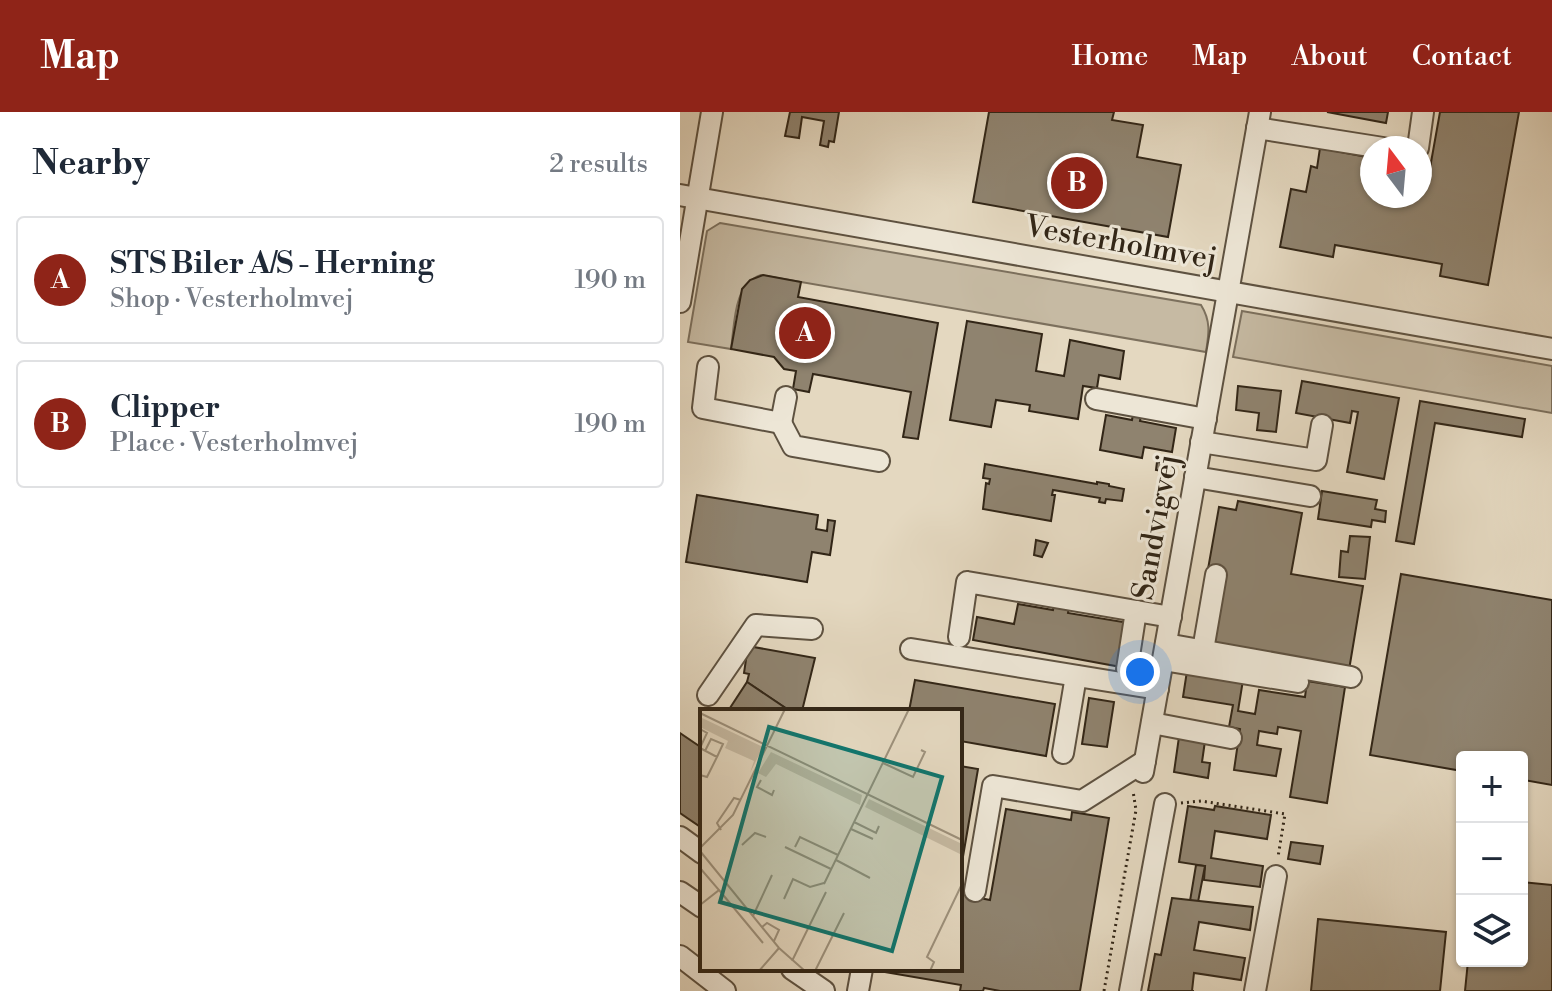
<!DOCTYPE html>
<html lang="en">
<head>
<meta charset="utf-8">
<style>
	body { margin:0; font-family:"Libre Bodoni",serif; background:#f6f6f7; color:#1f2937 }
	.controls { position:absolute; right:24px; bottom:24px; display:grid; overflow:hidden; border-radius:8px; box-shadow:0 2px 6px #0004 }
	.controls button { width:72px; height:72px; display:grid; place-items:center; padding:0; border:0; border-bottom:2px solid #e0e1e3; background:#fff; color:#1f2937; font:40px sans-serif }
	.compass { position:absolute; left:680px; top:24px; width:72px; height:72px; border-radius:50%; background:#fff; box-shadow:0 2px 6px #0004; rotate:344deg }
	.you { position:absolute; left:460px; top:560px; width:28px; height:28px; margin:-20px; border:6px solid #fff; border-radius:50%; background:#1a73e8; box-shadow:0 0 0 12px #1a73e833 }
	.badge { display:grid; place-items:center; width:52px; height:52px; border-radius:50%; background:#8f2418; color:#fff; font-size:26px; font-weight:700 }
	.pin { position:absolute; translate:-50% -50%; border:4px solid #fff; box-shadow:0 2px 8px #0006 }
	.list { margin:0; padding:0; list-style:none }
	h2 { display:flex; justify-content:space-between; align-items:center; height:104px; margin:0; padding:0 32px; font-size:34px }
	h2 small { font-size:26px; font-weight:400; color:#747a83 }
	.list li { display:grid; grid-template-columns:52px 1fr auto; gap:24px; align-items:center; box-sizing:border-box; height:128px; margin:0 16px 16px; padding:0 16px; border:2px solid #e0e1e3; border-radius:8px }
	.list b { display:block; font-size:30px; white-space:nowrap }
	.list p { margin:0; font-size:26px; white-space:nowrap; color:#747a83 }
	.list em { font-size:26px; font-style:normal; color:#747a83 }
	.icon { flex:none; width:44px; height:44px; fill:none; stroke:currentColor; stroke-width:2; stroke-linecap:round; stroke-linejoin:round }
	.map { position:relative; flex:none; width:872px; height:879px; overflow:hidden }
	header { display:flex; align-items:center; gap:48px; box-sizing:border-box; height:112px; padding:0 40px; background:#8f2418; color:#fff }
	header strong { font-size:38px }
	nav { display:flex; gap:44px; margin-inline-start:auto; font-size:28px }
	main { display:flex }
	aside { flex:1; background:#fff }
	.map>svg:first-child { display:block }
	.green { fill:#c6baa3; stroke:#7c705d; stroke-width:2 }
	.building { fill:#8f836f; stroke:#322617; stroke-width:2 }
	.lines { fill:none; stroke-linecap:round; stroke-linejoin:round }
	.minor-casing { stroke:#5e5241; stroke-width:24 }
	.path { stroke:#322617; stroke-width:3; stroke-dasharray:2 4; stroke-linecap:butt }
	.minor { stroke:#ede6d6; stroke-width:20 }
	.labels { text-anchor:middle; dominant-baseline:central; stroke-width:6; stroke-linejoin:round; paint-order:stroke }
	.street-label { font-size:30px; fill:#322617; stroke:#ede6d6 }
	.inset-road { fill:none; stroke:#9d917c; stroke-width:2 }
	.view { fill:#0f766e; fill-opacity:0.15; stroke:#0f766e; stroke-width:4 }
	.inset-edge { fill:none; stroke:#322617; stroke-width:4 }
</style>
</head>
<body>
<header>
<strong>Map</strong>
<nav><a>Home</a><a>Map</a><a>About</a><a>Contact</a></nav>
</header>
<main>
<aside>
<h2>Nearby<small>2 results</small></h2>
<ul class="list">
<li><span class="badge">A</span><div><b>STS Biler A/S - Herning</b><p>Shop · Vesterholmvej</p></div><em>190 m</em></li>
<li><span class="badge">B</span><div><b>Clipper</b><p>Place · Vesterholmvej</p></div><em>190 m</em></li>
</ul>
</aside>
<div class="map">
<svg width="872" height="879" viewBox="0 0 872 879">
	<rect width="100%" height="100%" fill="#e4d8c0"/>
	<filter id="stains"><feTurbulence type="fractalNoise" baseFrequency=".0025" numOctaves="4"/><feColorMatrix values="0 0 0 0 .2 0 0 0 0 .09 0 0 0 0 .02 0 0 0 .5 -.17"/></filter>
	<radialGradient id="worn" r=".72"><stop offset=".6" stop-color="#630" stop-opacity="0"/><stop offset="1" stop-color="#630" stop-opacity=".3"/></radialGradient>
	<g class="green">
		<path d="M40,111L521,193C531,209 529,221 526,240L81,163C53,173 55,210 51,237L8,230L27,119Z"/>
		<polygon points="562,199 872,254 872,301 553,245"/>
	</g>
	<g class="building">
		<polygon points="110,0 159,0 154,30 149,29 148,35 140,33 144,9 122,5 119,26 105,24"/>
		<polygon points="309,0 434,0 432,8 463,13 457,45 501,53 488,125 293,90"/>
		<polygon points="647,0 708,0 706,11"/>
		<polygon points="760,0 839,0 808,173 760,164 762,152 655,133 653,145 600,135 611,77 626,80 631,54 637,56 640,36 692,46 692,84 740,84 740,54 750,56"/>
		<polygon points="83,163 121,170 118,185 258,211 238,327 223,325 231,280 133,262 129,280 113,277 116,259 104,257 94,245 51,237 62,177 70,168"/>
		<polygon points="287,209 362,222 356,259 384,264 390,228 444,239 440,267 419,263 417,276 403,274 398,307 349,299 350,293 316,288 311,315 270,308"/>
		<polygon points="622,269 719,286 704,367 667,360 678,300 672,299 670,311 616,301"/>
		<polygon points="558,274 601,279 596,320 577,318 579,301 556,298"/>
		<polygon points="740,289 845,307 842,325 755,311 734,432 716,429"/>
		<polygon points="426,303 452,308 453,303 461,304 460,309 496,316 492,340 464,335 462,346 420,338"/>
		<polygon points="477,350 490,352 488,360 476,358"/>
		<polygon points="305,352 417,372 417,370 429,372 429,374 444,377 442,389 426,387 425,391 419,390 420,386 373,378 372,383 375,383 371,409 303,397 306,371 309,372 310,367 303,366"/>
		<polygon points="642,379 697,388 695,397 706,399 705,410 692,408 691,415 638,407"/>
		<polygon points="17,383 138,403 136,417 147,419 148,408 155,409 150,443 132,440 127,470 6,450"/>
		<polygon points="558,389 622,401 611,462 683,474 669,558 530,534 528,457 539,395 556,398"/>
		<polygon points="670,424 690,425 685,467 659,465 661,439 668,440"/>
		<polygon points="356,428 368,431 362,445 354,443"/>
		<polygon points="721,462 872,488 872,673 844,668 842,680 842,645 782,645 782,659 690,643"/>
		<polygon points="338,492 373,498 374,493 389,495 388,501 449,511 441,555 293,528 297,505 334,512"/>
		<polygon points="68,534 135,546 122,599 110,599 67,570 69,562 64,561"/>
		<polygon points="507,559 563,568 558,599 575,602 579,578 625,585 627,569 665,575 647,691 610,685 621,619 598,615 597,622 579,619 577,633 601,637 596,664 554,658 560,617 549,615 553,593 503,585"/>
		<polygon points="235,568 375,592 366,644 280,629 280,599 229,599"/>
		<polygon points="67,570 110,599 48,599"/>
		<polygon points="409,586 434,590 427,635 402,632"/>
		<polygon points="0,621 22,636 22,716 0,701"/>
		<polygon points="499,625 525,629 522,650 530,651 528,666 494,660"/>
		<polygon points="280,654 298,657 280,762"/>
		<polygon points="508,694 534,698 535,694 591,703 587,727 535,719 531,746 583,754 580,775 524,768 525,754 499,750"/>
		<polygon points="326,697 391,708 392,700 429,706 400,879 320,879 304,876 303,879 280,879 281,873 199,859 280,857 280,782 310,788"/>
		<polygon points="611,730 643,734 640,752 608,747"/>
		<polygon points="516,753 525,754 518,790 510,789"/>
		<polygon points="842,770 872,773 872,879 785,879 788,849 842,849"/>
		<polygon points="492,786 573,795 570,818 519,810 514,838 565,846 561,868 514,861 512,879 514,879 468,879 475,842 481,843"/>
		<polygon points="638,807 766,820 760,879 631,879"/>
	</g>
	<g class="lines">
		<defs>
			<g id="minor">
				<polyline points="577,16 703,36"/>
				<polyline points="738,36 743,0"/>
				<polyline points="0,83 872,237"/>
				<polyline points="0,190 32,0"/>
				<polyline points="28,255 23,296 101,311 106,285"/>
				<polyline points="416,287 526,307"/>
				<polyline points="101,311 113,334 199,349"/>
				<polyline points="521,330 636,348 642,313"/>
				<polyline points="515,365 630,384"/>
				<polyline points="279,525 287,470 491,505"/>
				<polyline points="486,532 671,565"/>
				<polyline points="231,537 478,577"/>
				<polyline points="523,538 536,463"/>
				<polyline points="483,548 618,570"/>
				<polyline points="447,557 456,499"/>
				<polyline points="28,583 76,513 132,517"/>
				<polyline points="472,611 551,626"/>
				<polyline points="383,641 396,564"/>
				<polyline points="463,660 580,0"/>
				<polyline points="0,725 22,741"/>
				<polyline points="295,779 313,674 402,689 465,649"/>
				<polyline points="0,780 22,795"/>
				<polyline points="0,844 45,879"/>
				<polyline points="112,857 144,879"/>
				<polyline points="178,879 182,857"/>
				<polyline points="450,879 485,692"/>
				<polyline points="575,879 596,764"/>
			</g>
		</defs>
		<use href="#minor" class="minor-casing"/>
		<g class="path">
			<polyline points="501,691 521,689 605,702 598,745"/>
			<polyline points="424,879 456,698 453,679"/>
		</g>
		<use href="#minor" class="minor"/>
	</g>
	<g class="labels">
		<g class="street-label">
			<text transform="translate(441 131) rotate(10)">Vesterholmvej</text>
			<text transform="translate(476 415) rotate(-80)">Sandvigvej</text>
		</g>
	</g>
	<g transform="translate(20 597)">
		<rect width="262" height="262" fill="#e4d8c0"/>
		<path d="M0,8L63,38L50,64L54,52L25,39L28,32L0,18ZM71,43L162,86L160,96L76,55L66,68L58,64ZM169,90L262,135V146L165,98Z" fill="#c6baa3"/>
		<path class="inset-road" d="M0,4L262,131M0,20L7,24L0,39M0,39L17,48L7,68L0,66M5,42L11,30L23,35L17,48M183,54L213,68L225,43L221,41M61,71L57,78L72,86L74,81M154,113L176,124L179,117M151,120L173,130M21,121L17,114L34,89L41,91M42,136L55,124L66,128M85,138L131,160M95,138L100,128L138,146M0,139L33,106L85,0M0,142L79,239L105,262M136,151L170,169M0,159L19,181L0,196M124,175L209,0M19,181L63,234M84,190L93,170L110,178L124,174M53,207L72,166M62,218L67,214L79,221L74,232M92,252L126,183M59,262L79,239M115,262L144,204M230,262L234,253L227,248L262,175"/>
		<path class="view" d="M69,18L242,68L192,242L20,193Z"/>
		<rect width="262" height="262" class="inset-edge"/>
	</g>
	<rect width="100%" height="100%" filter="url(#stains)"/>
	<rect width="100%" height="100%" fill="url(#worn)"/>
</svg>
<div class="controls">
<button>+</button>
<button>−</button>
<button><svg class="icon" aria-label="layers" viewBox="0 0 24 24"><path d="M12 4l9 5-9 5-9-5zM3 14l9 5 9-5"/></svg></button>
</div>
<svg class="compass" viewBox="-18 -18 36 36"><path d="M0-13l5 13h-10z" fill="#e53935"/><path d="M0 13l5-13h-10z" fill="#747a83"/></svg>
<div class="you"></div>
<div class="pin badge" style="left:125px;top:221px">A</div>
<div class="pin badge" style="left:397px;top:71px">B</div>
</div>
</main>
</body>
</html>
